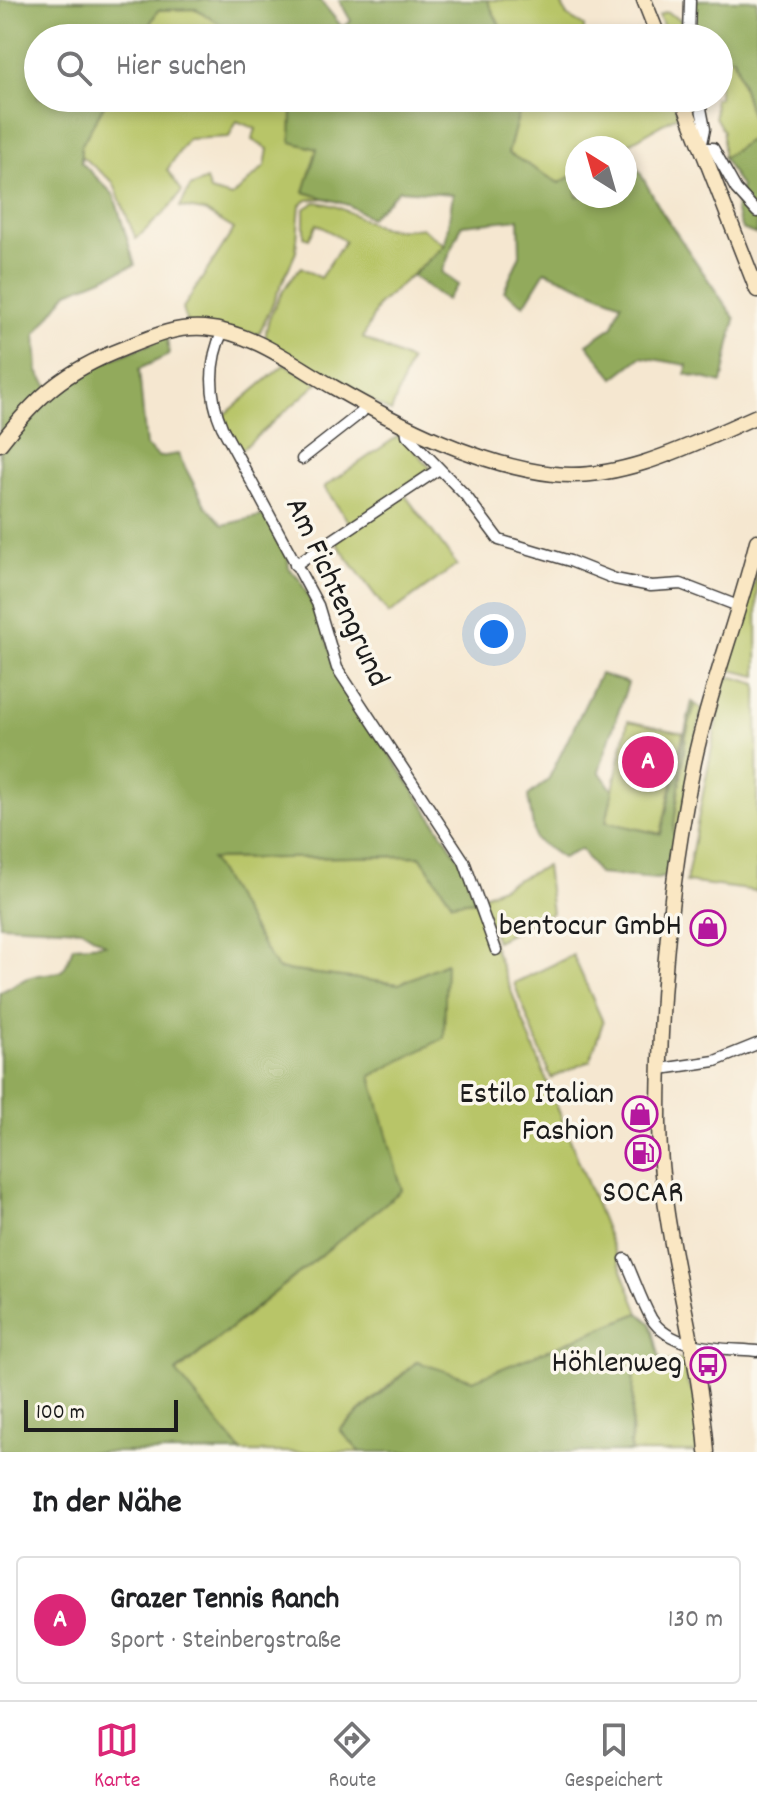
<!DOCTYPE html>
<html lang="de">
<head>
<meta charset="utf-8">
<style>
	body { margin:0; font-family:Dekko,sans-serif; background:#f2f2f2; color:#202124 }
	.compass { position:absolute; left:565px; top:136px; width:72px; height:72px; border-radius:50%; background:#fff; box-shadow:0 4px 12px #0003; rotate:323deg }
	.scale { position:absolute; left:24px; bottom:20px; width:154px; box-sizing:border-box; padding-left:8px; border:4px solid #1c1c1c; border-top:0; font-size:22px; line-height:28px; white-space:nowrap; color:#1c1c1c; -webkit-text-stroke:6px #fbf7ec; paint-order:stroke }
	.you { position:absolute; left:494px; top:634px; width:28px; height:28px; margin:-20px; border:6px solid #fff; border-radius:50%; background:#1a73e8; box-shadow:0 0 0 12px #1a73e833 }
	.badge { display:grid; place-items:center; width:52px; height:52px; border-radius:50%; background:#db2777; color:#fff; font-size:26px; font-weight:700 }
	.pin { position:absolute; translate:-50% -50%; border:4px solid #fff; box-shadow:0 2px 8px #0006 }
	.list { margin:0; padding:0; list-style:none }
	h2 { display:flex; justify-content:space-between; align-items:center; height:104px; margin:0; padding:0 32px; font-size:34px }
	h2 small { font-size:26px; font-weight:400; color:#757577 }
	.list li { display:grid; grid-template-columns:52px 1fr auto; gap:24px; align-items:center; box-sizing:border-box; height:128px; margin:0 16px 16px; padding:0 16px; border:2px solid #e0e0e0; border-radius:8px }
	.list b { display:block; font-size:30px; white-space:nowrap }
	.list p { margin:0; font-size:26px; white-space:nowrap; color:#757577 }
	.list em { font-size:26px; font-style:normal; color:#757577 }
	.icon { flex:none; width:44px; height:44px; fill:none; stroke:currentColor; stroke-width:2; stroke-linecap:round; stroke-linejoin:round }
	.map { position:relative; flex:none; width:757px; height:1452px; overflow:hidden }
	.search { position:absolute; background:#fff; box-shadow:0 4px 12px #0003; left:24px; right:24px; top:24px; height:88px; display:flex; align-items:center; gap:20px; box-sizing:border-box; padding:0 28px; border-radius:44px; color:#757577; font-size:30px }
	.sheet { height:248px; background:#fff }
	nav { display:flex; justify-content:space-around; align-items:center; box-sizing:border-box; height:112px; border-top:2px solid #e0e0e0; background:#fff; font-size:22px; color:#757577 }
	nav a { display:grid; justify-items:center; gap:4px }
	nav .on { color:#db2777 }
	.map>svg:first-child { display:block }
	.green { fill:#b8c567; stroke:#6a7042; stroke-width:2 }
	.forest { fill:#92aa5c; stroke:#57633c; stroke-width:2 }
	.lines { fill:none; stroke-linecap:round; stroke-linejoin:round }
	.street-casing { stroke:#3d3a37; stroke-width:13 }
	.secondary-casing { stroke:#3d3a37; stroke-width:17 }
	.street { stroke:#fff; stroke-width:10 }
	.secondary { stroke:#fae7c3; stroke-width:14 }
	.labels { text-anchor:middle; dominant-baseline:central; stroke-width:7; stroke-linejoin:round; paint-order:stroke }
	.street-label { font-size:32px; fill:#1c1c1c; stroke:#fbf7ec }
	.poi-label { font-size:32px; fill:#1c1c1c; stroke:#fbf7ec; text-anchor:end }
</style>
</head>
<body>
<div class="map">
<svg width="757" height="1452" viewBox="0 0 757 1452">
	<rect width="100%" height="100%" fill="#fbf7ec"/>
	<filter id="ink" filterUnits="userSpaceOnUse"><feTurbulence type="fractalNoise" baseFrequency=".0125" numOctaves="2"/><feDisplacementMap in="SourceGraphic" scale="16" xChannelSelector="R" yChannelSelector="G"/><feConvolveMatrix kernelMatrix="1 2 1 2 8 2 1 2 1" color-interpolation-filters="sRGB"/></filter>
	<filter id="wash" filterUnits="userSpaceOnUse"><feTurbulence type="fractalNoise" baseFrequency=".006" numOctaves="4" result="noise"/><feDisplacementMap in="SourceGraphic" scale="32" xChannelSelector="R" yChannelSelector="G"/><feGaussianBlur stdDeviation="1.8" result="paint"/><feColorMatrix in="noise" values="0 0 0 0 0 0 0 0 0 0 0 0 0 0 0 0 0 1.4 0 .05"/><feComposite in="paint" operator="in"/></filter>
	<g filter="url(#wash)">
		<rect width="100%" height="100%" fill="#f5e7d0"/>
		<g class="green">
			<polygon points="487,0 560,0 567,16 584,26 584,38 506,38"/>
			<polygon points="197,9 242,38 142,38 158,10"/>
			<polygon points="666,12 680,19 684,38 668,38 659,15"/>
			<polygon points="733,57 757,135 723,158 723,131 715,117 714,98 719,98 719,60"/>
			<polygon points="108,98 266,98 292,111 318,149 304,192 326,198 307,200 300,205 296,252 259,334 187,325 183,308 234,229 204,211 180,207 190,187 206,180 210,191 232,197 265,166 268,149 252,140 256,129 237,121 229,137 188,139 167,170 182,191 170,207 136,239 113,182 81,156 81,146"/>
			<polygon points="523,98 672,98 678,115 621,148 577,148 577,173 559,183 508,153"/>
			<path d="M316,202C340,204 355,217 377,226C391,231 407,229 422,228L445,245L378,305L363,338L410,361L391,412L266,340C263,319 287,282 301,267L320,278L345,241L317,224L309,239L304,237V209Z"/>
			<polygon points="285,364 318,383 239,452 221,418"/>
			<polygon points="401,434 431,469 350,524 324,487"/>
			<polygon points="405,495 457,565 389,614 335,541"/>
			<polygon points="757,573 757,676 730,670 729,666"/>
			<polygon points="733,677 757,684 757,891 686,882 725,680"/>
			<polygon points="695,704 702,709 677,837 673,832 686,736"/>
			<polygon points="628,721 683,733 661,834 606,822"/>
			<polygon points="420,856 452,903 475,900 639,1313 473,1381 416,1362 340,1429 360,1452 242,1452 176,1373 401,1190 371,1076 399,984 276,969 210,859"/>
			<polygon points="546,866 552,913 496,941 480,897"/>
			<polygon points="573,955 603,1022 590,1061 551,1078 514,983"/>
			<polygon points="684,1359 687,1383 695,1394 701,1452 631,1452 634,1367"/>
		</g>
		<g class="forest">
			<path d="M0,0H320L342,27L351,21L339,0H487L506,38H242L196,9L158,10L142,38H38V98H108L81,146V162L114,195L135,265L68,292L36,334L38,372L54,395L95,366L167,337L169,355L139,369L146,446L159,457L178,454L205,505L223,525L265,515L288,556L289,568L300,580L317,613L341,680L460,860L475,900L452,903L420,856L211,859L277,969L399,984L446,963L444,1038L371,1076L402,1190L176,1372L242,1452H0V992C10,988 19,981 28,978C58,967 62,985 73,946L105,944L81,929L0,925Z"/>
			<polygon points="694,0 757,0 757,235 742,229 735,210 741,187 723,158 757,135 734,57 719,60 719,38 693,38"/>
			<polygon points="266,98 523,98 508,153 559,183 577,173 577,196 625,196 625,148 621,148 625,146 662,212 735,319 722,383 686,374 687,365 641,357 614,378 587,344 613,326 621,303 545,271 524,305 504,291 520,255 519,219 462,225 442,272 458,285 446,300 412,276 445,245 453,194 399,190 370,218 348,205 304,192 317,149 291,142 292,111"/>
			<polygon points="600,674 628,683 599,771 613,791 606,822 661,834 692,702 695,704 686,736 673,832 677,837 672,875 657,879 598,874 581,849 562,858 535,839 528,796 548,780"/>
			<polygon points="639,1313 651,1323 661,1363 634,1367 630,1452 360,1452 340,1430 417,1362 473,1380"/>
		</g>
	</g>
	<g filter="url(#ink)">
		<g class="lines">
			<defs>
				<g id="street">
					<polyline points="689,38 690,0"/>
					<polyline points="699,98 705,129 701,148 713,148 736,189 757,212"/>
					<path d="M223,331C208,361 209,397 222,427L318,605L337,668L464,861L496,950"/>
					<polyline points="406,427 407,435 466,496 499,540 570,561 615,579 651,586 681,584 738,606"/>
					<polyline points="302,459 362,412 365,405"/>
					<polyline points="295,565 439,469"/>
					<polyline points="661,1069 715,1061 757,1044"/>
					<path d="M625,1259C634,1278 641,1300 651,1318C671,1351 724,1348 757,1351"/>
				</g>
				<g id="secondary">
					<polyline points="644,0 659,38"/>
					<polyline points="682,98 757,290"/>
					<path d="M0,444C37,396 65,371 122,349C149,338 174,326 204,328C253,332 293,364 335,388C399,425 480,466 554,474C622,482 697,442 757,416"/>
					<path d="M707,1452C699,1342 660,1234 659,1123C659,1004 670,879 694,762C710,687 739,616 757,541"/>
				</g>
			</defs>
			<use href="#street" class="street-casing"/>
			<use href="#secondary" class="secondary-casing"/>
			<use href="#street" class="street"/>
			<use href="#secondary" class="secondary"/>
		</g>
	</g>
	<defs>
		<symbol id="shop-ring" viewBox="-11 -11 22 22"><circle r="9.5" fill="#fbf7ec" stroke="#b5179e" stroke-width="1.5"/><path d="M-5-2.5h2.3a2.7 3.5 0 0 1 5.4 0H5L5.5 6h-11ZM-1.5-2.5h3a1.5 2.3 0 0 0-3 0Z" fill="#b5179e"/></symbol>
		<symbol id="fuel-ring" viewBox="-11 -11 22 22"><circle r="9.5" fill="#fbf7ec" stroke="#b5179e" stroke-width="1.5"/><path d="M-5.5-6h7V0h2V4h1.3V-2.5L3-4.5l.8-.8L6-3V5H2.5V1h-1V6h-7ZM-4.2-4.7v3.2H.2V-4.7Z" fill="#b5179e"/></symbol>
		<symbol id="bus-ring" viewBox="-11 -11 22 22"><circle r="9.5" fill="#fbf7ec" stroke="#b5179e" stroke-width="1.5"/><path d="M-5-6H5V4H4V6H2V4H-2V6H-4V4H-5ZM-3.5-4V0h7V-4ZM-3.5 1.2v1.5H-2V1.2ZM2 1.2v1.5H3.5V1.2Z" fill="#b5179e"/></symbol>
	</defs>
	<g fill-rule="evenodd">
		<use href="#shop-ring" x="688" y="908" width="40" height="40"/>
		<use href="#shop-ring" x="620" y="1094" width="40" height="40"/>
		<use href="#fuel-ring" x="623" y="1133" width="40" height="40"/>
		<use href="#bus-ring" x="688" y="1345" width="40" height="40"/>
	</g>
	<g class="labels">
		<g class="street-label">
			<text transform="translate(335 593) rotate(65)">Am Fichtengrund</text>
		</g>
		<g class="poi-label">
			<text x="682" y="928">bentocur GmbH</text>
			<text x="614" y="1096">Estilo Italian<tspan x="614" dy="37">Fashion</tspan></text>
			<text x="643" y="1195" text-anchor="middle">SOCAR</text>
			<text x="682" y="1365">Höhlenweg</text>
		</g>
	</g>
</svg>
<svg class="compass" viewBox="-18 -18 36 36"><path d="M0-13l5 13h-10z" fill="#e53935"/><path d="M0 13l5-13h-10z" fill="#757577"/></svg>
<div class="scale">100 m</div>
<div class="you"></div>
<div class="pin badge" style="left:648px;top:762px">A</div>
<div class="search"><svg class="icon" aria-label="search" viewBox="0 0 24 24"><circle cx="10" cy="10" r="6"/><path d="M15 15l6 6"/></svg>Hier suchen</div>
</div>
<section class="sheet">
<h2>In der Nähe<small></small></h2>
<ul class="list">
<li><span class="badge">A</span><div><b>Grazer Tennis Ranch</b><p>Sport · Steinbergstraße</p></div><em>130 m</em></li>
</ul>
</section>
<nav>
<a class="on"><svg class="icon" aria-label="map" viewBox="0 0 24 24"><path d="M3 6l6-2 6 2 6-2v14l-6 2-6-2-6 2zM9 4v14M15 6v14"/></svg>Karte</a>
<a><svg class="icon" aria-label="directions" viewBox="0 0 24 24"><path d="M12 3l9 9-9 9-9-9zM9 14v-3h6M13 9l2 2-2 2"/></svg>Route</a>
<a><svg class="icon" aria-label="saved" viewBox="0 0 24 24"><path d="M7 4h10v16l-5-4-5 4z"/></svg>Gespeichert</a>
</nav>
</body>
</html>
